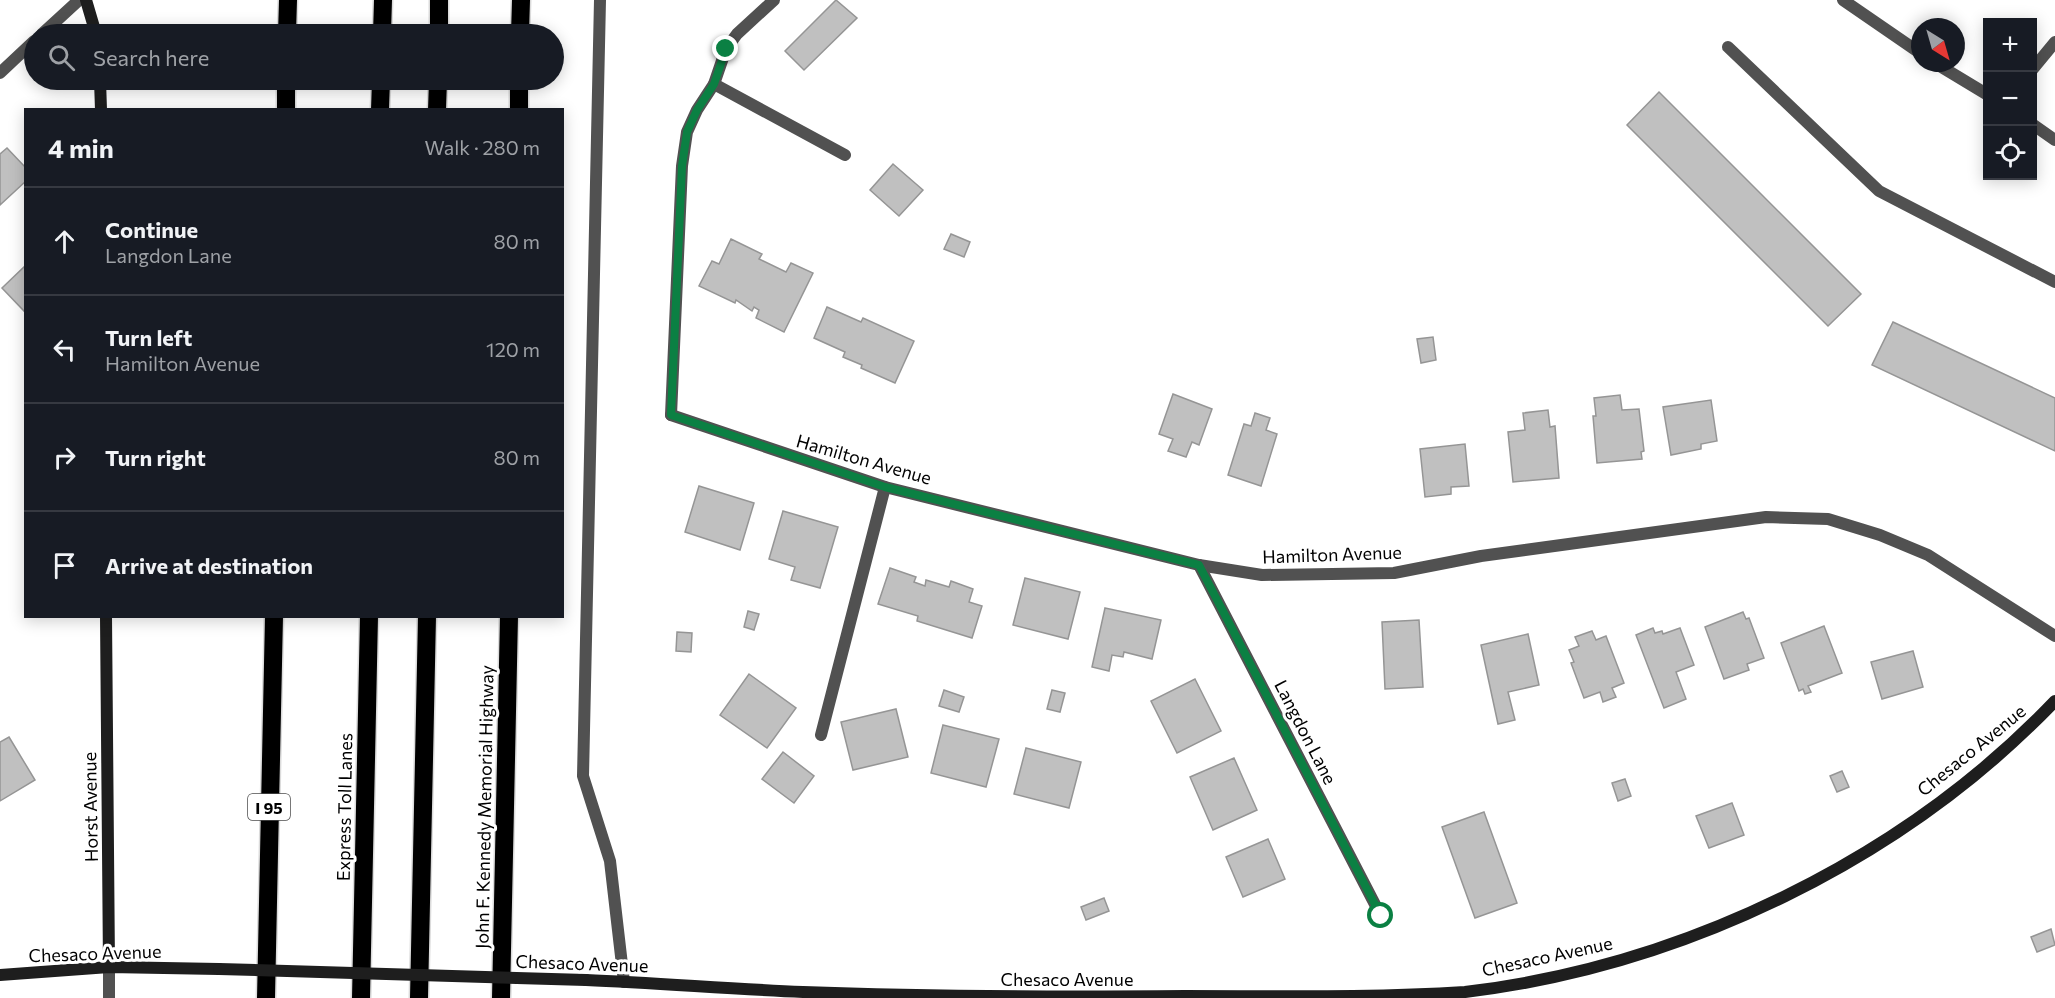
<!DOCTYPE html>
<html lang="en">
<head>
<meta charset="utf-8">
<style>
	body { margin:0; font-family:Commissioner,sans-serif; background:#242831; color:#f1f3f6 }
	.controls { position:absolute; right:18px; top:18px; display:grid; overflow:hidden; border-radius:0px; box-shadow:0 3px 15px #0003 }
	.controls button { width:54px; height:54px; display:grid; place-items:center; padding:0; border:0; border-bottom:2px solid #363941; background:#171b24; color:#f1f3f6; font:30px sans-serif }
	.compass { position:absolute; left:1911px; top:18px; width:54px; height:54px; border-radius:50%; background:#171b24; box-shadow:0 3px 15px #0003; rotate:143deg }
	.stop { position:absolute; width:18px; height:18px; margin:-14px; border:4px solid #0b8043; border-radius:50%; background:#fff }
	.stop.end { background:#0b8043; border-color:#fff; box-shadow:0 2px 6px #0008 }
	.list { margin:0; padding:0; list-style:none }
	h2 { display:flex; justify-content:space-between; align-items:center; height:78px; margin:0; padding:0 24px; font-size:26px }
	h2 small { font-size:20px; font-weight:400; color:#9ea1a6 }
	.list li { display:grid; grid-template-columns:39px 1fr auto; gap:18px; align-items:center; box-sizing:border-box; height:108px; padding:0 24px; border-top:2px solid #363941 }
	.list b { display:block; font-size:22px; white-space:nowrap }
	.list p { margin:0; font-size:20px; white-space:nowrap; color:#9ea1a6 }
	.list em { font-size:20px; font-style:normal; color:#9ea1a6 }
	.icon { flex:none; width:33px; height:33px; fill:none; stroke:currentColor; stroke-width:2; stroke-linecap:round; stroke-linejoin:round }
	.map { position:relative; flex:none; width:2055px; height:998px; overflow:hidden }
	.search { position:absolute; background:#171b24; box-shadow:0 3px 15px #0003; left:24px; top:24px; width:540px; height:66px; display:flex; align-items:center; gap:15px; box-sizing:border-box; padding:0 21px; border-radius:33px; color:#9ea1a6; font-size:22px }
	.panel { position:absolute; background:#171b24; box-shadow:0 3px 15px #0003; left:24px; top:108px; width:540px; height:510px; border-radius:0px }
	.map>svg:first-child { display:block }
	.building { fill:#c0c0c0; stroke:#959595; stroke-width:1.5 }
	.lines { fill:none; stroke-linecap:round; stroke-linejoin:round }
	.highway-casing { stroke:#dbdbdb; stroke-width:21 }
	.lane { stroke:#515151; stroke-width:12 }
	.street { stroke:#515151; stroke-width:12 }
	.secondary { stroke:#1e1e1e; stroke-width:12 }
	.highway { stroke:#000; stroke-width:18 }
	.secondary-bridge { stroke:#1e1e1e; stroke-width:12 }
	.route { stroke:#0b8043; stroke-width:8 }
	.labels { text-anchor:middle; dominant-baseline:central; stroke-width:6; stroke-linejoin:round; paint-order:stroke }
	.shield { fill:#fff; stroke:#4c4c4c; stroke-width:1.5 }
	.shield-label { font-size:16px; font-weight:bold; fill:#000 }
	.street-label { font-size:18px; fill:#000; stroke:#fff }
</style>
</head>
<body>
<div class="map">
<svg width="2055" height="998" viewBox="0 0 2055 998">
	<rect width="100%" height="100%" fill="#fff"/>
	<g class="building">
		<polygon points="836,0 857,18 804,70 785,51"/>
		<polygon points="1659,92 1861,294 1828,326 1627,125"/>
		<polygon points="7,148 26,168 26,181 0,205 0,154"/>
		<polygon points="893,164 923,190 899,216 870,190"/>
		<polygon points="951,234 970,242 964,257 944,249"/>
		<polygon points="731,239 762,254 759,259 786,272 791,263 813,273 784,332 756,318 759,310 754,307 752,311 736,300 735,303 699,286 712,261 719,264"/>
		<polygon points="25,266 26,310 24,311 2,288"/>
		<polygon points="827,307 861,322 863,318 914,341 895,383 861,368 862,365 843,357 845,352 814,338"/>
		<polygon points="1893,322 2055,398 2055,451 1872,365"/>
		<polygon points="1433,337 1436,360 1421,363 1417,339"/>
		<polygon points="1173,394 1212,409 1199,445 1192,442 1186,457 1168,451 1173,439 1159,434"/>
		<polygon points="1620,395 1622,410 1639,409 1644,451 1641,452 1642,459 1597,463 1593,416 1596,416 1594,398"/>
		<polygon points="1711,400 1717,441 1701,444 1701,449 1671,455 1663,407"/>
		<polygon points="1548,410 1550,427 1555,426 1559,478 1513,482 1508,432 1525,430 1523,413"/>
		<polygon points="1255,413 1270,418 1266,430 1277,434 1261,486 1228,475 1244,424 1251,426"/>
		<polygon points="1465,444 1469,486 1451,487 1451,494 1425,497 1420,449"/>
		<polygon points="699,486 754,503 740,550 685,532"/>
		<polygon points="783,511 838,527 820,588 791,580 795,567 769,559"/>
		<polygon points="890,568 916,577 914,582 925,586 926,580 949,587 951,581 973,589 969,602 982,606 972,638 917,621 918,616 878,604"/>
		<polygon points="1025,578 1080,592 1068,639 1013,625"/>
		<polygon points="1105,608 1161,620 1152,659 1124,652 1123,657 1112,655 1109,671 1092,667"/>
		<polygon points="748,611 759,614 754,630 744,627"/>
		<polygon points="1743,612 1746,619 1749,618 1764,658 1747,664 1749,670 1724,679 1705,627"/>
		<polygon points="1419,620 1423,687 1385,689 1382,622"/>
		<polygon points="1824,626 1842,673 1808,686 1811,692 1805,694 1803,689 1799,691 1781,643"/>
		<polygon points="1653,628 1655,633 1662,631 1663,634 1680,628 1694,665 1676,672 1686,699 1664,708 1636,635"/>
		<polygon points="1592,631 1596,640 1606,636 1624,683 1612,688 1616,697 1603,702 1600,692 1584,698 1571,663 1574,662 1569,650 1579,646 1575,637"/>
		<polygon points="677,632 692,633 691,652 676,651"/>
		<polygon points="1528,634 1539,685 1508,692 1515,720 1498,724 1481,645"/>
		<polygon points="1913,651 1923,687 1882,699 1871,662"/>
		<polygon points="749,674 796,708 767,748 720,715"/>
		<polygon points="1195,679 1221,731 1177,753 1151,701"/>
		<polygon points="944,690 964,697 959,712 939,706"/>
		<polygon points="1052,690 1065,693 1060,712 1047,709"/>
		<polygon points="896,709 908,757 853,770 841,722"/>
		<polygon points="943,725 999,739 986,787 931,773"/>
		<polygon points="9,737 35,780 0,801 0,742"/>
		<polygon points="1026,748 1081,762 1069,808 1014,794"/>
		<polygon points="783,752 814,776 794,803 762,779"/>
		<polygon points="1234,758 1257,810 1213,830 1190,777"/>
		<polygon points="1842,771 1849,787 1837,792 1830,776"/>
		<polygon points="1625,779 1631,796 1618,801 1612,783"/>
		<polygon points="1732,803 1744,835 1709,848 1696,816"/>
		<polygon points="1484,812 1517,903 1475,918 1442,827"/>
		<polygon points="1268,839 1285,879 1243,897 1226,857"/>
		<polygon points="1104,898 1109,911 1086,920 1081,907"/>
		<polygon points="2051,929 2055,945 2037,952 2031,937"/>
	</g>
	<g class="lines">
		<defs>
			<g id="highway">
				<polyline points="287,34 288,0"/>
				<polyline points="382,34 383,0"/>
				<polyline points="439,34 439,0"/>
				<polyline points="520,34 521,0"/>
				<polyline points="286,110 286,80"/>
				<polyline points="380,110 381,80"/>
				<polyline points="437,110 438,80"/>
				<polyline points="519,110 519,80"/>
				<polyline points="266,998 274,616"/>
				<polyline points="361,998 369,616"/>
				<polyline points="419,998 427,616"/>
				<polyline points="501,998 509,616"/>
			</g>
		</defs>
		<use href="#highway" class="highway-casing"/>
		<g class="lane">
			<polyline points="600,0 583,776 610,861 624,982"/>
			<polyline points="1728,47 1879,191 2055,282"/>
			<polyline points="714,84 845,155"/>
			<polyline points="671,415 682,166 687,132 697,110 714,84 726,49 737,34 774,0"/>
			<polyline points="821,735 885,487"/>
		</g>
		<g class="street">
			<polyline points="1843,0 1920,53"/>
			<polyline points="42,34 79,0"/>
			<polyline points="1935,63 1988,95"/>
			<polyline points="2032,70 2055,42"/>
			<polyline points="0,73 34,41"/>
			<polyline points="2032,124 2055,140"/>
			<polyline points="671,415 885,487 1199,565 1262,575 1394,573 1481,556 1766,517 1828,519 1880,535 1928,555 2055,636"/>
			<polyline points="1199,565 1381,916"/>
			<polyline points="109,967 109,998"/>
		</g>
		<g class="secondary">
			<polyline points="86,0 96,34"/>
			<polyline points="100,80 101,110"/>
			<polyline points="106,616 109,967"/>
			<polyline points="0,975 109,967 219,969"/>
			<path d="M586,980C658,983 731,989 803,992C931,997 1058,997 1185,996C1278,996 1372,998 1465,992C1683,966 1903,860 2055,701"/>
		</g>
		<use href="#highway" class="highway"/>
		<polyline class="secondary-bridge" points="219,969 586,980"/>
	</g>
	<g class="lines">
		<polyline class="route" points="726,49 714,84 697,110 687,132 682,166 671,415 885,487 1199,565 1381,916"/>
	</g>
	<g class="labels">
		<rect class="shield" x="248" y="794" width="42" height="26" rx="4.5"/>
		<g class="shield-label">
			<text x="269" y="807">I 95</text>
		</g>
		<g class="street-label">
			<text transform="translate(864 459) rotate(16)">Hamilton Avenue</text>
			<text transform="translate(1332 554) rotate(-2)">Hamilton Avenue</text>
			<text transform="translate(1306 732) rotate(63)">Langdon Lane</text>
			<text transform="translate(1971 750) rotate(-39)">Chesaco Avenue</text>
			<text transform="translate(90 807) rotate(-91)">Horst Avenue</text>
			<text transform="translate(344 807) rotate(-89)">Express Toll Lanes</text>
			<text transform="translate(484 807) rotate(-89)">John F. Kennedy Memorial Highway</text>
			<text transform="translate(95 953) rotate(-2)">Chesaco Avenue</text>
			<text transform="translate(1547 956) rotate(-12)">Chesaco Avenue</text>
			<text transform="translate(582 963) rotate(2)">Chesaco Avenue</text>
			<text x="1067" y="979">Chesaco Avenue</text>
		</g>
	</g>
</svg>
<div class="controls">
<button>+</button>
<button>−</button>
<button><svg class="icon" aria-label="locate" viewBox="0 0 24 24"><circle cx="12" cy="12" r="6"/><path d="M12 2v4M12 18v4M2 12h4M18 12h4"/></svg></button>
</div>
<svg class="compass" viewBox="-18 -18 36 36"><path d="M0-13l5 13h-10z" fill="#e53935"/><path d="M0 13l5-13h-10z" fill="#9ea1a6"/></svg>
<div class="stop" style="left:1381px;top:916px"></div>
<div class="stop end" style="left:726px;top:49px"></div>
<div class="search"><svg class="icon" aria-label="search" viewBox="0 0 24 24"><circle cx="10" cy="10" r="6"/><path d="M15 15l6 6"/></svg>Search here</div>
<section class="panel">
<h2>4 min<small>Walk · 280 m</small></h2>
<ul class="list">
<li><svg class="icon" aria-label="ahead" viewBox="0 0 24 24"><path d="M12 20V5M6 11l6-6 6 6"/></svg><div><b>Continue</b><p>Langdon Lane</p></div><em>80 m</em></li>
<li><svg class="icon" aria-label="left" viewBox="0 0 24 24"><path d="M17 20v-9H6M10 6l-5 5 5 5"/></svg><div><b>Turn left</b><p>Hamilton Avenue</p></div><em>120 m</em></li>
<li><svg class="icon" aria-label="right" viewBox="0 0 24 24"><path d="M7 20v-9h11M14 6l5 5-5 5"/></svg><div><b>Turn right</b></div><em>80 m</em></li>
<li><svg class="icon" aria-label="arrive" viewBox="0 0 24 24"><path d="M6 21V4h12l-3 4 3 4H6"/></svg><div><b>Arrive at destination</b></div></li>
</ul>
</section>
</div>
</body>
</html>
